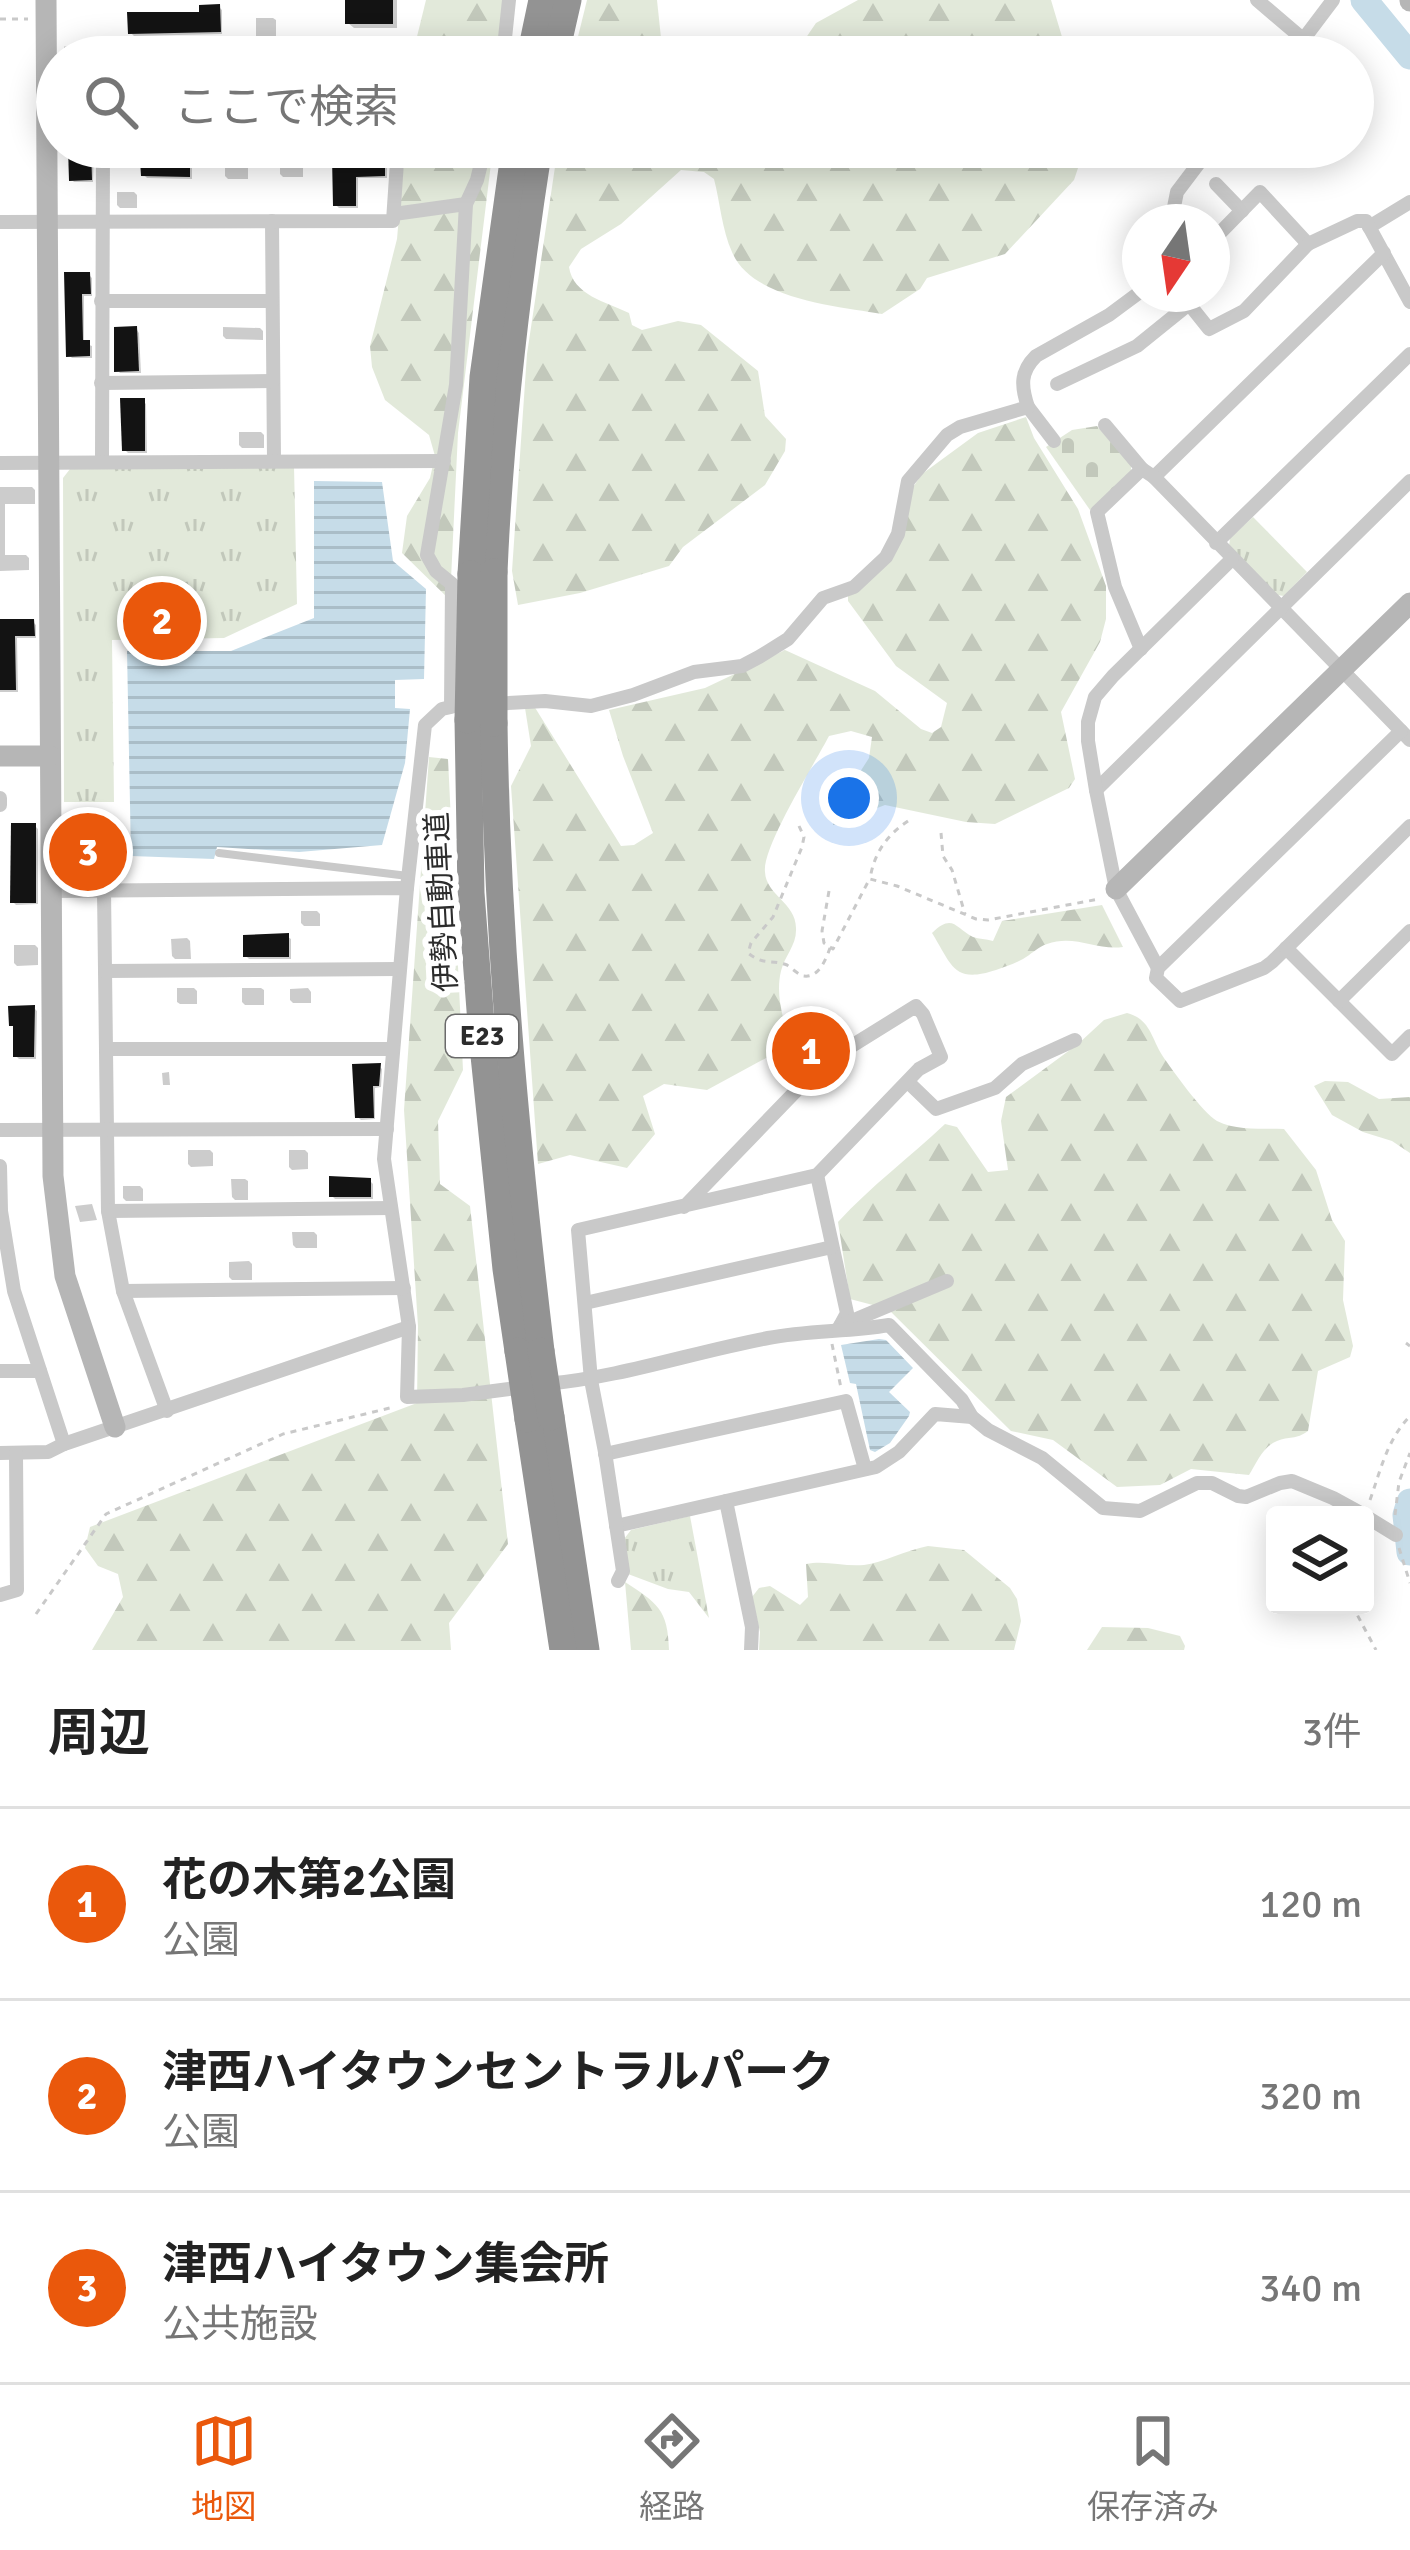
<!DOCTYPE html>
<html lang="ja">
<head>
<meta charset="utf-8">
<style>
	body { margin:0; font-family:Signika,"Noto Sans JP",sans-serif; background:#f2f2f2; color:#222 }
	.controls { position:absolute; right:36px; bottom:36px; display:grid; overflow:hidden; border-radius:12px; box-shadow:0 6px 30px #0003 }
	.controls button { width:108px; height:108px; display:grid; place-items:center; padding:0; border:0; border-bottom:3px solid #e0e0e0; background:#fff; color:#222; font:60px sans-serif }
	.compass { position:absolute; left:1122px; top:204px; width:108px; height:108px; border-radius:50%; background:#fff; box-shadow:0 6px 30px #0003; rotate:193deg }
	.you { position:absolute; left:849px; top:798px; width:42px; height:42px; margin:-30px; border:9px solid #fff; border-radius:50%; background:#1a73e8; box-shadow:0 0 0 18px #1a73e833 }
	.badge { display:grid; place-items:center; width:78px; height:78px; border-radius:50%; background:#ea580c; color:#fff; font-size:39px; font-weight:700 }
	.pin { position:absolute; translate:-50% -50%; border:6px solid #fff; box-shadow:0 3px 12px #0006 }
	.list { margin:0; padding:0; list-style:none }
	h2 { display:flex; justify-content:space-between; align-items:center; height:156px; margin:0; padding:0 48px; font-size:51px }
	h2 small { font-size:39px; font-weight:400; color:#767676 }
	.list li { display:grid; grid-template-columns:78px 1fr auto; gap:36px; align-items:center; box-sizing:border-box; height:192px; padding:0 48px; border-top:3px solid #e0e0e0 }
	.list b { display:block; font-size:45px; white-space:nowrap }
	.list p { margin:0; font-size:39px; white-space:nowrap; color:#767676 }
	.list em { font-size:39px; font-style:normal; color:#767676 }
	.icon { flex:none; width:66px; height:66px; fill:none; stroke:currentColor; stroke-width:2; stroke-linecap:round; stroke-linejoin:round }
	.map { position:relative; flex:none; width:1410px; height:1650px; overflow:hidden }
	.search { position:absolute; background:#fff; box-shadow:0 6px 30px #0003; left:36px; right:36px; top:36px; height:132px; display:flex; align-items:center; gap:30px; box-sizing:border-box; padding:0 42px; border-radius:66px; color:#767676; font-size:45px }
	.sheet { height:732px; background:#fff }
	nav { display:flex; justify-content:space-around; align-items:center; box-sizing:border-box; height:168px; border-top:3px solid #e0e0e0; background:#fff; font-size:33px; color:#767676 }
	nav a { display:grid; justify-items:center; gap:6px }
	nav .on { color:#ea580c }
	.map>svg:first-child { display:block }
	.forest { fill:url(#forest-firs) }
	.cemetery { fill:url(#cemetery-stones) }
	.park { fill:url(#park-tufts) }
	.water { fill:url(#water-rules) }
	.shadow { fill:#0003 }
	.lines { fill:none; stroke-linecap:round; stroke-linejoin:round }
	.river { stroke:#c6dce8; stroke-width:27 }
	.building { fill:#131313 }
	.path { stroke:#c9c9c9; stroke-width:3; stroke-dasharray:6 6; stroke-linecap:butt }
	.lane { stroke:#c9c9c9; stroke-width:8 }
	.street { stroke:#c9c9c9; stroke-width:14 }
	.secondary { stroke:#b6b6b6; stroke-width:21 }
	.highway { stroke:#939393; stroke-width:27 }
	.highway-bridge { stroke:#939393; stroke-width:27 }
	.labels { text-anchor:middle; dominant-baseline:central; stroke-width:12; stroke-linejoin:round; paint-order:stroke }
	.shield { fill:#fff; stroke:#6b6b6b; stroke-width:3 }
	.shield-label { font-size:27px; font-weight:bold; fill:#2c2c2c }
	.street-label { font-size:30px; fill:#2c2c2c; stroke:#fff }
</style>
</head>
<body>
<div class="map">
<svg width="1410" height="1650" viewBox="0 0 1410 1650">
	<defs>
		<pattern id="forest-firs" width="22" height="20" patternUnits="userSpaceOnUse" patternTransform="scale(3)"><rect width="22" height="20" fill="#e2e9da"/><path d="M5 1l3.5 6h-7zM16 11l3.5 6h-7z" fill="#c2c8bb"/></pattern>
		<pattern id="cemetery-stones" width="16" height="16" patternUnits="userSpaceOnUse" patternTransform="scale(3)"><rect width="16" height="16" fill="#e2e9da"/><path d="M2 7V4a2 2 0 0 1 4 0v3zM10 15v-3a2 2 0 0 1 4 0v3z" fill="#c2c8bb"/></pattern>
		<pattern id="park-tufts" width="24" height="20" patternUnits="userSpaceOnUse" patternTransform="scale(3)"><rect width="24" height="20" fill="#e2e9da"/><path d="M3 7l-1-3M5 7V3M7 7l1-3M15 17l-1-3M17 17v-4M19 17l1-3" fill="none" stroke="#c2c8bb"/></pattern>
		<pattern id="water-rules" width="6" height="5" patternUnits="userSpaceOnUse" patternTransform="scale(3)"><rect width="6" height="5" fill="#c6dce8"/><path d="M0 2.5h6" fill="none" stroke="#aabdc7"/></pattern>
	</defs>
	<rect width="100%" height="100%" fill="#fff"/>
	<g class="forest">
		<polygon points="426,0 515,0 504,57 412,57"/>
		<polygon points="587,0 657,0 663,57 573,57"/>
		<polygon points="858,0 1051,0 1068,57 744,57 759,50 801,45 816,23"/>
		<polygon points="405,147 493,147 458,433 450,600 402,553 407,516 430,478 435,456 429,435 385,400 372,367 370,346 397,239"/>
		<path d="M558,147H1085L1074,180L1005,254L927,278L920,289L882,314C838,306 752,300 732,252C722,230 720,202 714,179L704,172L681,170L621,224L581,249L569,267C573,295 606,302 629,313L632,325L642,330L678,321L701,325L758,371L765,416L786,439L785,451L765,485L683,547L669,566L580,593L518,605L512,571L527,354Z"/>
		<path d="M1026,417L1034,438L1078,509L1106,586V619L1100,642L1061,712L1075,779L1069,788L995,824L966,822L885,805L833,825V814L869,758L872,737L851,731L829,736C815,763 762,847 765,872C766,895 796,903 796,928C797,945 785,955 781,971C775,996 784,1020 790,1045L707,1090L664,1084L643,1096L655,1134L627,1168L570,1155L538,1164L511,786L531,746L525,708L534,706L621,846L634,845L653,833L623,756L609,710L705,688L785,650L875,691L921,729L932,733L941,727L947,703L896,666L848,601V596L880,570L909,493L922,474L978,433Z"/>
		<polygon points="429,757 448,759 463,1070 438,1121 440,1184 470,1206 508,1544 449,1623 451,1650 92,1650 123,1597 118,1574 98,1566 85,1548 90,1527 417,1403 418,1326 404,1110"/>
		<path d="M1102,905L1123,947C1097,951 1075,934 1047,944C1038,947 1030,955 1023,959C1014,964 1005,967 996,970C953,984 952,965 932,933C953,913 955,928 973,937C979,939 986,939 993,941L1002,921Z"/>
		<path d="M1127,1013C1150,1019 1151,1037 1162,1055C1172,1070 1203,1113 1217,1121C1237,1131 1262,1128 1284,1129L1316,1170L1332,1220L1345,1241L1343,1300L1353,1346L1350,1357L1318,1371L1308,1431C1296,1440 1289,1436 1277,1441C1263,1446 1256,1464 1249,1475L1191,1469L1160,1485L1117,1487L1053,1440L1011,1431L888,1309L850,1299L838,1222C871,1186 910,1157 945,1124L957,1127L988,1172L1008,1170L1001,1121L1006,1097L1078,1044L1104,1020Z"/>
		<polygon points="1325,1081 1348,1082 1379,1099 1410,1097 1410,1153 1392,1141 1363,1132 1332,1115 1314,1086"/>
		<path d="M928,1546L964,1550L1010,1588L1017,1599L1021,1621L1014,1650H759L760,1632L752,1597L759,1588L770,1586L800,1605L808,1597L806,1564C826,1560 844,1567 864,1565C882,1563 906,1550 928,1546Z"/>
		<path d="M625,1582C657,1603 668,1609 669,1650H631Z"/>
		<polygon points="1102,1627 1148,1628 1180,1636 1185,1646 1184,1650 1087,1650"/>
	</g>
	<polygon class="cemetery" points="1097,426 1131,465 1131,471 1090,510 1046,447 1072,430"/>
	<g class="park">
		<polygon points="294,466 297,604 224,638 112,640 114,802 64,802 63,478 70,469"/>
		<polygon points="1253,517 1307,572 1284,596 1277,595 1229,546 1230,538"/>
		<polygon points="690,1516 709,1618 689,1592 668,1589 628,1574 624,1539 631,1530"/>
	</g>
	<g class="water">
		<polygon points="314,481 382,482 393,561 426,589 424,679 395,680 395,708 410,709 405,763 382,845 299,852 217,847 214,859 131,856 127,651 231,651 314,618"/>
		<polygon points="879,1339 886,1340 913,1368 889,1392 910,1412 909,1416 890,1443 875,1452 870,1450 856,1384 850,1383 841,1345"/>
	</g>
	<g class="shadow">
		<polygon points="348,0 397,0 397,28 354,28 348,23"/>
		<polygon points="219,7 222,10 222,34 134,36 131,33 202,15"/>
		<polygon points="256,18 273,18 276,20 276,42 259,42 256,39"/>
		<polygon points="70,147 94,147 93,182 74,182 71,179"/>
		<polygon points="384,151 387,154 387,178 358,178 358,208 339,208 336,205 364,159"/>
		<polygon points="225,160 245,160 248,163 248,179 228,179 225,176"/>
		<polygon points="280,161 300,161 303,164 303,177 283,177 280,174"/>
		<polygon points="189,163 192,166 192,179 147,178 144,175"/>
		<polygon points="117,192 134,192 137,195 137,208 120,208 117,205"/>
		<polygon points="67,275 89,275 92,278 92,296 84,296 84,343 92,346 92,358 72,358 69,355"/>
		<polygon points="223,327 260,328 263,331 263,340 226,339 223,336"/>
		<polygon points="136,329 139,333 141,373 120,373 117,370"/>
		<polygon points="143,401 146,404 147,453 128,453 125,450"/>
		<polygon points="239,432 261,432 264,435 264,448 242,448 239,445"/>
		<polygon points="0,487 32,487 35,490 35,504 5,504 5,555 26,555 29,558 29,570 0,571"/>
		<polygon points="0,622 33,622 36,625 36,638 17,638 18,692 0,692"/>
		<polygon points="35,826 38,829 38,904 16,905 13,902"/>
		<polygon points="102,833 107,838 106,876 86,876 80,871"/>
		<polygon points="301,911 317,911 320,914 320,926 304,926 301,923"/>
		<polygon points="288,937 291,939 291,959 249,959 246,956"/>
		<polygon points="187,938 190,941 191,959 175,959 172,956 171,939"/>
		<polygon points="14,945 35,945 38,948 38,965 17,966 14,963"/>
		<polygon points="177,988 194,988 197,991 197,1004 180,1004 177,1002"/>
		<polygon points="242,988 261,988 264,990 264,1005 245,1005 242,1002"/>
		<polygon points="308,988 311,992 311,1003 293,1003 290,1000 290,989"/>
		<polygon points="34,1008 37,1011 36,1059 19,1059 16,1056 16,1029 12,1025"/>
		<polygon points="379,1066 382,1069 381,1087 375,1088 375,1119 361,1120 358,1117"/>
		<polygon points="169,1072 170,1085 163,1085 162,1073"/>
		<polygon points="188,1150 210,1150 213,1153 213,1166 191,1167 188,1164"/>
		<polygon points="289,1150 305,1150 308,1153 308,1169 292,1170 289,1167"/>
		<polygon points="231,1179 245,1179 248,1181 248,1200 235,1200 232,1197"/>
		<polygon points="370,1181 373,1184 373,1199 335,1199 332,1196"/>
		<polygon points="123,1186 140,1186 143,1189 143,1201 126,1201 123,1198"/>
		<polygon points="92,1204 97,1220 80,1222 75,1206"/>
		<polygon points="292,1232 314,1232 317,1235 317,1248 296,1248 293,1245"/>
		<polygon points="249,1261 252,1264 252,1280 232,1280 229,1277 229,1262"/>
	</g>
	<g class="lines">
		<g class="river">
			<polyline points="1364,0 1410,56"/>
			<polyline points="1410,1502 1406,1515 1410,1552"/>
		</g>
	</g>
	<g class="building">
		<rect x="345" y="0" width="48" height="24"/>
		<polygon points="220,4 221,32 128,34 127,12 199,12 199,5"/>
		<polygon points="68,147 91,147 92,180 69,181"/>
		<polygon points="361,148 385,148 385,176 356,177 356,206 333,206 332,157 361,156"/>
		<polygon points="162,158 190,160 190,177 141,176 140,159"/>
		<polygon points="64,272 90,272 91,294 82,294 83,340 90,340 90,356 66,357"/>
		<polygon points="137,326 139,371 114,372 114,327"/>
		<polygon points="120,398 145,398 145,451 122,451"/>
		<polygon points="0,619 34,619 35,636 15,636 16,690 0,690"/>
		<polygon points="11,823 36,823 36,903 10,903"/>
		<polygon points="77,829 103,830 102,872 77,872"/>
		<polygon points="289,933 289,957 243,957 243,935"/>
		<polygon points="35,1005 34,1057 13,1057 13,1026 9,1026 8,1006"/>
		<polygon points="381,1063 379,1086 373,1086 374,1118 355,1118 352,1064"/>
		<polygon points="329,1176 371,1178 371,1197 329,1197"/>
	</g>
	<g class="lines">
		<g class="path">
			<polyline points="0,19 28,19"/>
			<polyline points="64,48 97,48"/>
			<path d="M908,821C887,835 874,853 870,879L897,886L976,919L988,920L1099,899"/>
			<path d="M799,826L804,837L802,847L773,917L751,943L748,953C764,966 771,959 787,965C790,967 800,976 804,976C819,978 826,959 830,948"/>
			<polyline points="941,833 943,856 952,870 965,914"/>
			<polyline points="829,891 822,931 824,943 833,949 869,880"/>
			<polyline points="1406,1343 1410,1346"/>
			<polyline points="832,1344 841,1388"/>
			<path d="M1370,1500C1381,1469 1387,1440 1410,1416"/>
			<polyline points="1395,1515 1399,1482 1410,1453"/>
			<polyline points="1399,1548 1410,1583"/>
			<polyline points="1352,1605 1376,1650"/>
			<polyline points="36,1614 106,1514 283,1434 394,1407"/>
		</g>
		<polyline class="lane" points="219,853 408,876"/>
		<g class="street">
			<polyline points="1257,0 1304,40"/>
			<polyline points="108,57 109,52 405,51 404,57"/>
			<polyline points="503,57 509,0"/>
			<polyline points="1290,57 1333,0"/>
			<polyline points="1216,184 1242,211"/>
			<polyline points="394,214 466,204"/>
			<polyline points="272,221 274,460"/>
			<polyline points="0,222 393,221 398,147"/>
			<polyline points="1171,222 1177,192 1211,147"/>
			<polyline points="1369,227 1410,202"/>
			<polyline points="1212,241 1260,192 1308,244"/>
			<polyline points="1181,294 1209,329 1244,311 1308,244 1357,221 1366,221 1410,302"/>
			<polyline points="101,301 272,301"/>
			<polyline points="101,383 273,381"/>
			<polyline points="1057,384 1137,346 1189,304"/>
			<polyline points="1028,407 1054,441"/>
			<polyline points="1105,425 1142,469"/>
			<polyline points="102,462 103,147"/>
			<polyline points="0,463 444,461"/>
			<polyline points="1154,477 1384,253"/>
			<polyline points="1216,543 1410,354"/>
			<polyline points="1141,649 1115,587 1097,512 1142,469 1154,477 1410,740"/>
			<path d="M492,704L545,701L591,706L633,695L694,672L742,666L759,657L788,639L823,598L854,587L886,557L898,534L908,481L947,435L960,427L1028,407C1021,386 1020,372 1036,356L1109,315L1140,292"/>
			<polyline points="1401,731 1158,968 1156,978 1180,1001 1264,968 1272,962 1410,826"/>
			<polyline points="1096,790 1410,481"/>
			<polyline points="0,798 0,805"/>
			<polyline points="407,888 425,725 442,709 451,707 452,584 436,571 427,555 456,385 466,204 477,180 485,147"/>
			<polyline points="104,890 108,1211 123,1291 167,1411"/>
			<polyline points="52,891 407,888 384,1159 409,1327 407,1397 463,1395 524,1387"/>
			<polyline points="1286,948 1392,1054 1410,1036"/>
			<polyline points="1158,968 1116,889 1096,790 1088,741 1088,722 1095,697 1113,676 1232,559"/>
			<polyline points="105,971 399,969"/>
			<polyline points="1339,1001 1410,931"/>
			<polyline points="106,1049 393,1049"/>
			<polyline points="908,1082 936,1109 995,1088 1022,1064 1075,1040"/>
			<polyline points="0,1130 387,1129"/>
			<polyline points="0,1166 1,1211 14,1291 64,1444"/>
			<polyline points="817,1175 847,1313 840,1326"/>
			<polyline points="108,1211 391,1208"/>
			<polyline points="123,1291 404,1288"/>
			<polyline points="585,1303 832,1247"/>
			<polyline points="840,1326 947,1281"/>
			<polyline points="0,1371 40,1371"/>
			<path d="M546,1384C622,1377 693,1352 768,1338C808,1330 849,1332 889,1325L962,1400L972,1417L988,1430L1042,1458L1103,1508L1140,1511L1197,1483H1212L1238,1496L1246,1497L1280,1483L1292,1481L1333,1498L1364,1515"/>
			<polyline points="0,1453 48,1452 64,1444 409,1327"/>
			<polyline points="605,1454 846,1401 865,1469"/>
			<polyline points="726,1501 752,1627 751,1650"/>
			<polyline points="1365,1516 1396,1535"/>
			<polyline points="616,1526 876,1467 899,1452 935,1414 972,1417"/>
			<polyline points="618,1581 623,1571 605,1452 591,1380 578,1230 817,1175 919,1069 941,1057 923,1014 916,1006 821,1065 684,1207"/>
			<polyline points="0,1595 17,1590 16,1453"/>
		</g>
		<g class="secondary">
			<polyline points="46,0 53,1176 65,1276 115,1427"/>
			<polyline points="1410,0 1410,1"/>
			<polyline points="0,756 50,756"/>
			<polyline points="1116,889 1410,603"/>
		</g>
		<g class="highway">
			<polyline points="530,57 542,0"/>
			<polyline points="555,57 568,0"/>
			<path d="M494,572C500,429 517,288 539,147"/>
			<polyline points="471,574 483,377 515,147"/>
			<polyline points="468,720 471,893 482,1036 506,1269 518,1351"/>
			<path d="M494,723C497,935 516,1141 541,1351"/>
			<polyline points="551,1417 586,1650"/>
			<polyline points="528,1419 563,1650"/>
		</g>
		<g class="highway-bridge">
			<polyline points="468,720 471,574"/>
			<polyline points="494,723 494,572"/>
			<polyline points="518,1351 528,1419"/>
			<polyline points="541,1351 551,1417"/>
		</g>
	</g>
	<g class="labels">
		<rect class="shield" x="446" y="1015" width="72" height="42" rx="9"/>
		<g class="shield-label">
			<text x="482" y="1036">E23</text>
		</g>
		<g class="street-label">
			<text transform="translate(442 902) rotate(-93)">伊勢自動車道</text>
		</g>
	</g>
</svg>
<div class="controls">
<button><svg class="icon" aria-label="layers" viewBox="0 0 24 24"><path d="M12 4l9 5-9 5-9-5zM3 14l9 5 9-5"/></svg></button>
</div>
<svg class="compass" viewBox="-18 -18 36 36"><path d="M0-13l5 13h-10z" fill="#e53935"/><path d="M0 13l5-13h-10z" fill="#767676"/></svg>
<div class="you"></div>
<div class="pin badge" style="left:811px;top:1051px">1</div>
<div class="pin badge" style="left:162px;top:621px">2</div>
<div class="pin badge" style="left:88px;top:852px">3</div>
<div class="search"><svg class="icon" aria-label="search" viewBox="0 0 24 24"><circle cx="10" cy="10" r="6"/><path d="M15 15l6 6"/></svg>ここで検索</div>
</div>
<section class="sheet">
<h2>周辺<small>3件</small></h2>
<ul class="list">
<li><span class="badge">1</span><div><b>花の木第2公園</b><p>公園</p></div><em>120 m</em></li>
<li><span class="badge">2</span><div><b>津西ハイタウンセントラルパーク</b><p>公園</p></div><em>320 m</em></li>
<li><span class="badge">3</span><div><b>津西ハイタウン集会所</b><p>公共施設</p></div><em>340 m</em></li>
</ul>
</section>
<nav>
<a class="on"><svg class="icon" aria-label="map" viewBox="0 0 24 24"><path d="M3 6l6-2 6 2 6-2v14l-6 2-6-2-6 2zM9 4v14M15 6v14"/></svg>地図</a>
<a><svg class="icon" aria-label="directions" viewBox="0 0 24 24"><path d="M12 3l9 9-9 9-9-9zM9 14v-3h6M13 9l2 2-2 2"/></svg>経路</a>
<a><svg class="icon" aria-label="saved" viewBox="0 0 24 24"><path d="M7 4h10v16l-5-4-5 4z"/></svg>保存済み</a>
</nav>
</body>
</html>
